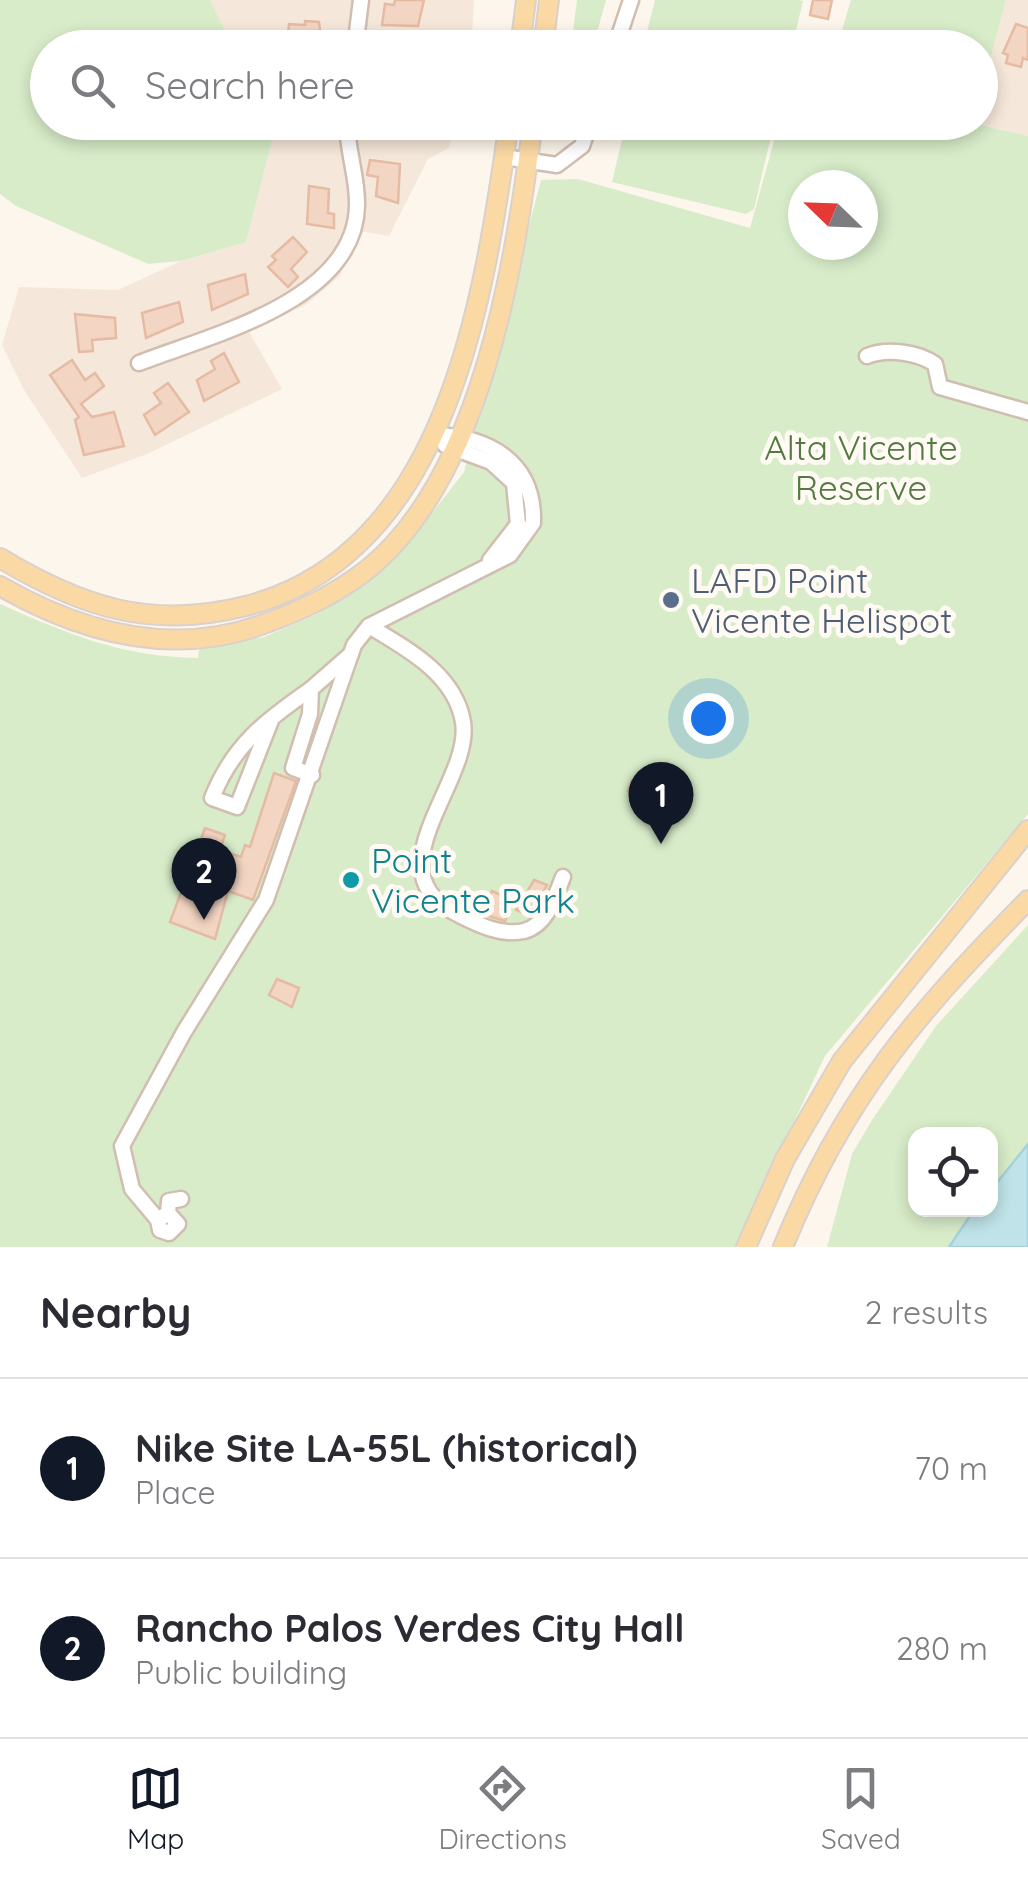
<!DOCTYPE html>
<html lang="en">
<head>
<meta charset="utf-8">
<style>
	body { margin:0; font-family:Quicksand,sans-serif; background:#f7f7f7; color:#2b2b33 }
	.controls { position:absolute; right:30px; bottom:30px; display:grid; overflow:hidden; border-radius:20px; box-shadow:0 5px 15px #0003 }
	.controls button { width:90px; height:90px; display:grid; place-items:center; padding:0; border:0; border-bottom:2px solid #e1e1e2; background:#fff; color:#2b2b33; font:50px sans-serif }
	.compass { position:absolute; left:788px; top:170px; width:90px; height:90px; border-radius:50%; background:#fff; box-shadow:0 5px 15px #0003; rotate:293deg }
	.you { position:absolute; left:708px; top:718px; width:35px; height:35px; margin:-25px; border:8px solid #fff; border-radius:50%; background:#1a73e8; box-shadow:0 0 0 15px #1a73e833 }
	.badge { display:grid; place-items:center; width:65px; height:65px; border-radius:50%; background:#111827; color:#fff; font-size:32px; font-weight:700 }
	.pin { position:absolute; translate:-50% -82px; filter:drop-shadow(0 2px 5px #0008) }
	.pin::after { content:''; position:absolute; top:52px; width:35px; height:30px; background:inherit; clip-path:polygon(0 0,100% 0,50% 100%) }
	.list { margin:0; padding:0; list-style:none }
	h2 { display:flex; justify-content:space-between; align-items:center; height:130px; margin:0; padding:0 40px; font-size:42px }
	h2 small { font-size:32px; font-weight:400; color:#7c7c81 }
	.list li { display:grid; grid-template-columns:65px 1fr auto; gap:30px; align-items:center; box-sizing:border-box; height:180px; padding:0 40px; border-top:2px solid #e1e1e2 }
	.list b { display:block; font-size:38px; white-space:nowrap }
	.list p { margin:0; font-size:32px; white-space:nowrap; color:#7c7c81 }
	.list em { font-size:32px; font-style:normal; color:#7c7c81 }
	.icon { flex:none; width:55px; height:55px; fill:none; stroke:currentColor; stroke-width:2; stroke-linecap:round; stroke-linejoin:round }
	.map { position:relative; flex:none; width:1028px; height:1247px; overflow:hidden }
	.search { position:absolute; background:#fff; box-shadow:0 5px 15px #0003; left:30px; right:30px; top:30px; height:110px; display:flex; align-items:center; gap:25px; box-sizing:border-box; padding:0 35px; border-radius:55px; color:#7c7c81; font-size:38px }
	.sheet { height:490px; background:#fff }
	nav { display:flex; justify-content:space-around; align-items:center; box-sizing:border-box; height:140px; border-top:2px solid #e1e1e2; background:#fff; font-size:28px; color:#7c7c81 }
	nav a { display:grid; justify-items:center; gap:5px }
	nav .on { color:#111827 }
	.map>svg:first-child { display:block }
	.residential { fill:#f5e8da }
	.green { fill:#d8ecc9; fill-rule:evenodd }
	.water { fill:#bfe3e8; stroke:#a5d3da; stroke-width:2.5 }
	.building { fill:#f3d5c3; stroke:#e6bba3; stroke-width:2.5 }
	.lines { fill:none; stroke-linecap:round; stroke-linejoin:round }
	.minor-casing { stroke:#d1beb0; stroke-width:19 }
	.major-casing { stroke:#dad1cd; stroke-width:22 }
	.minor { stroke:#fff; stroke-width:14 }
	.major { stroke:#fbd9a5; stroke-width:18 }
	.service-dot { fill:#5c6f8a; stroke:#fffaf3; stroke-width:4 }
	.culture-dot { fill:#0f9aa8; stroke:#fffaf3; stroke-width:4 }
	.labels { text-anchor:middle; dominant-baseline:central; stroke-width:10; stroke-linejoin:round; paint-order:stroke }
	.park-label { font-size:35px; fill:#537a41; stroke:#fffaf3 }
	.service-label { font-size:35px; fill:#4e5e75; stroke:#fffaf3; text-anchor:start }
	.culture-label { font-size:35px; fill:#0d838f; stroke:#fffaf3; text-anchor:start }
</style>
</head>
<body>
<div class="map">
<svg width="1028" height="1247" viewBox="0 0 1028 1247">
	<rect width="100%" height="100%" fill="#fdf6ec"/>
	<g class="residential">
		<polygon points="210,0 474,0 472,38 470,48 233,47"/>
		<polygon points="1006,0 1028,0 1028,136 973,123 980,122 981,94"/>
		<polygon points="269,123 454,123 449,148 428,159 389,236 360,231 340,276 304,306 248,330 282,389 147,454 82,478 24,390 2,345 19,287 118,290 181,261 246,242 274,133"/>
	</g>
	<g class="green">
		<polygon points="0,0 210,0 233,47 48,48 48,122 269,123 274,133 246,242 181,261 148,264 16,206 0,194"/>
		<polygon points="577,0 606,0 593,47 571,47"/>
		<polygon points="655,0 798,0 803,1 792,47 643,47"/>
		<polygon points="851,0 1006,0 981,94 980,48 837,47"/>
		<polygon points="626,123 774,123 754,209 746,214 612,182"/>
		<path d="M779,123H973L1028,136V814L825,1056L735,1247H0V604C68,634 122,657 198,658L199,648L264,637L315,615L365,583L411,540L464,472L541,180L578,179L750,228ZM803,185H863V245H803Z"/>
		<path d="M1028,925V1247H827L852,1154L872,1120L936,1026ZM916,1134H990V1210H916Z"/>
	</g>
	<polygon class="water" points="1028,1144 1028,1247 949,1247 974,1210 990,1210 991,1190"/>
	<g class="building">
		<polygon points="395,0 424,0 418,26 382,25 385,4 394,5"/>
		<polygon points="813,0 832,0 828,19 810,15"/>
		<polygon points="305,21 319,22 322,48 287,45 289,24 305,25"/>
		<polygon points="1016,24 1028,28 1028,60 1023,58 1021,67 1006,63 1008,55 1003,53"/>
		<polygon points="372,122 410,122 408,133 395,131 394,137 370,134"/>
		<polygon points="370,160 400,164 398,203 376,196 378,177 367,175"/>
		<polygon points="309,186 329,189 328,213 334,214 334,228 307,224"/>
		<polygon points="293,237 307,252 291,269 298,277 288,287 268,267 276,260 272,256"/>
		<polygon points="245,274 248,294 212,310 208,285"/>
		<polygon points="179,302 183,322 146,338 142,313"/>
		<polygon points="75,314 115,318 116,338 92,340 93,351 79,352"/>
		<polygon points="224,353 239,382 204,401 197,380 215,369 211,361"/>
		<polygon points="72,360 85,380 95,373 104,386 81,404 92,417 114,412 124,446 84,455 75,420 79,417 50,375"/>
		<polygon points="168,383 189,412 155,435 144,415 161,403 154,393"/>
		<polygon points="274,773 296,781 253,900 228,891 215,939 170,922 205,828 225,835 220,850 241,857 245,845 250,847"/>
		<polygon points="632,781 674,799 671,807 628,791"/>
		<polygon points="534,880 547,885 530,916 516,910"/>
		<polygon points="492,891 514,901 505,921 482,914"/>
		<polygon points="277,979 299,988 292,1007 269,995"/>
	</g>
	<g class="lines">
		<defs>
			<g id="minor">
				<polyline points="355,48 361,0"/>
				<polyline points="615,48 631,0"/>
				<polyline points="504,157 557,165 582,146 590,122"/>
				<path d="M867,356C887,348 917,352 935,364L940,387L1028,412"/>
				<path d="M139,363C211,335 355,301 357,206C358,178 347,151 347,122"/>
				<polyline points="445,445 491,462 514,483 518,524 490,560"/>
				<path d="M369,626C407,649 455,674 463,722C473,782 368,872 459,915C479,925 501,936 524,931C547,925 555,897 563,877"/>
				<path d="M272,718L237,807L212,798C233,745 265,721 311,689"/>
				<polyline points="312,775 293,768 310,714 311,689 351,654"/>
				<polyline points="168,1213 178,1224 169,1233 160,1230 158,1220 168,1213 169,1201 181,1199"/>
				<path d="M158,1220L132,1189L122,1146L184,1032L266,900L354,645L369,626L510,555L533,523C535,462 489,436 433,435"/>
			</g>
			<g id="major">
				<polyline points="520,48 526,0"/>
				<polyline points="543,48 549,0"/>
				<path d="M0,558C81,607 151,630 246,606C448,554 484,298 509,122"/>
				<path d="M0,586C80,632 171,657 261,625C300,611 335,595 368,569C483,475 515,262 533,122"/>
				<polyline points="746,1247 785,1159 842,1061 1028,830"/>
				<path d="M783,1247C844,1097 916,1014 1028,900"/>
			</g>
		</defs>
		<use href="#minor" class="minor-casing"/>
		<use href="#major" class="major-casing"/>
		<use href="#minor" class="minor"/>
		<use href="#major" class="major"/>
	</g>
	<circle class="service-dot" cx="671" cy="600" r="10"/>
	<circle class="culture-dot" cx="351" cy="880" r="10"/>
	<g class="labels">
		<g class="park-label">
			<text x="861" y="447">Alta Vicente<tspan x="861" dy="40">Reserve</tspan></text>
		</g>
		<g class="service-label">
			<text x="691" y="580">LAFD Point<tspan x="691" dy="40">Vicente Helispot</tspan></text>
		</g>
		<g class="culture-label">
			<text x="371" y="860">Point<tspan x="371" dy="40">Vicente Park</tspan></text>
		</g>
	</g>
</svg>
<div class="controls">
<button><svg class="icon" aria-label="locate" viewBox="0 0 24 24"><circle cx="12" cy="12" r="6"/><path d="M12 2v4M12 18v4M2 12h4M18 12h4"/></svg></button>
</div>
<svg class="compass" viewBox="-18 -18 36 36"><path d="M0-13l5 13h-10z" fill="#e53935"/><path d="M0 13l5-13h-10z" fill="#7c7c81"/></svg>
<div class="you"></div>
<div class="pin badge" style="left:661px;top:844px">1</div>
<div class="pin badge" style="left:204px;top:920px">2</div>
<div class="search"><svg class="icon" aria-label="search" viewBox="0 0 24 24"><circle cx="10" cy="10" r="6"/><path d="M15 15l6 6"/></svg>Search here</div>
</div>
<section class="sheet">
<h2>Nearby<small>2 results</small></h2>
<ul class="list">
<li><span class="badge">1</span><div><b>Nike Site LA-55L (historical)</b><p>Place</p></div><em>70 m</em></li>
<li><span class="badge">2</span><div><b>Rancho Palos Verdes City Hall</b><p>Public building</p></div><em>280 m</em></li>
</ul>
</section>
<nav>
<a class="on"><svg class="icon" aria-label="map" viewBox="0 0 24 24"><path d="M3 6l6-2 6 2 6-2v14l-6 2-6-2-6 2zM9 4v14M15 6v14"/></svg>Map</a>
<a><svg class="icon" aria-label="directions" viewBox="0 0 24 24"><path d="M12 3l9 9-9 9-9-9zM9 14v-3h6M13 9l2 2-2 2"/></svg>Directions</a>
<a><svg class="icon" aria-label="saved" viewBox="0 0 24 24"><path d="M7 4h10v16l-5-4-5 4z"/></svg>Saved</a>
</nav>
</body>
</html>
